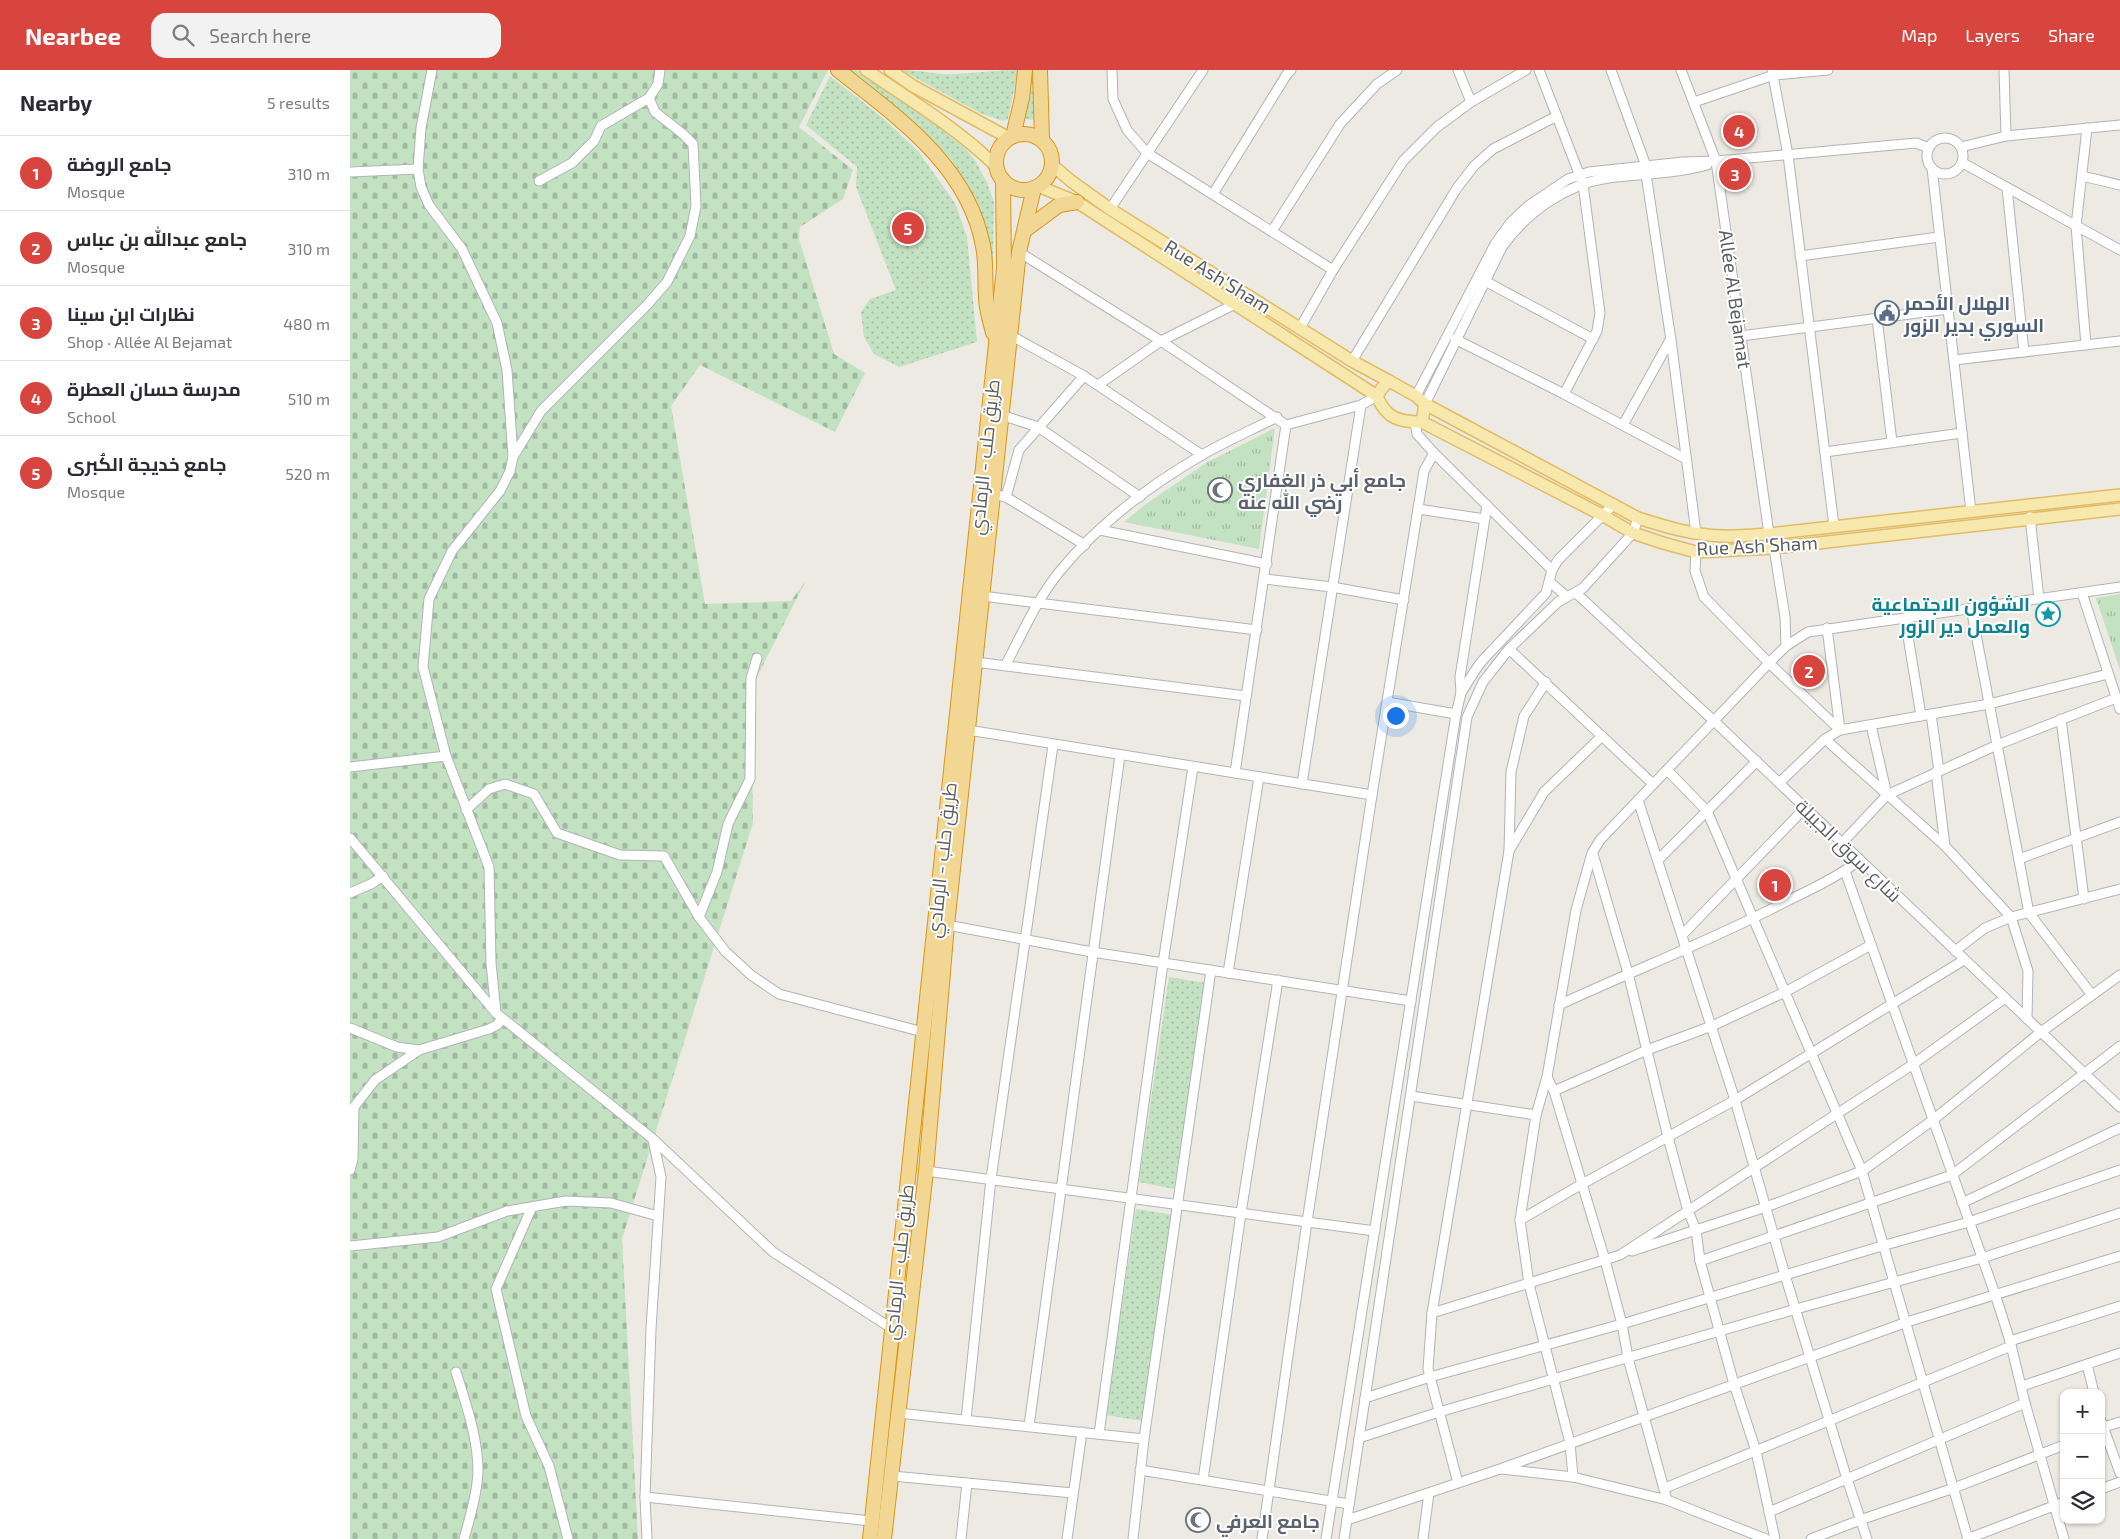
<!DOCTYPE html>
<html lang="en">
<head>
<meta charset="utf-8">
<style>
	body { margin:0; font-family:"Exo 2",Cairo,sans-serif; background:#f2f2f3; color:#2b2b33 }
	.controls { position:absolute; right:15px; bottom:15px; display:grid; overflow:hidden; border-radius:10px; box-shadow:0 1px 4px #0004 }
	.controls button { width:45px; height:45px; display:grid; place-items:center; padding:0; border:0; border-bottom:1px solid #e1e1e2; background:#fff; color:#2b2b33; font:25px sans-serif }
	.you { position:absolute; left:1045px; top:645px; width:18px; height:18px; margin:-12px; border:4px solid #fff; border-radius:50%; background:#1a73e8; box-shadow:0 0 0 8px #1a73e833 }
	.badge { display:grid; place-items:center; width:32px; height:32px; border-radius:50%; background:#d8443e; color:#fff; font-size:16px; font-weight:700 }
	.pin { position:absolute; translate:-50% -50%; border:2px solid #fff; box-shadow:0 1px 5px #0006 }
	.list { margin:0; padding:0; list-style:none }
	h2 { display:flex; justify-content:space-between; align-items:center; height:65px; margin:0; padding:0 20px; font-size:21px }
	h2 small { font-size:16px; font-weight:400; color:#7c7c81 }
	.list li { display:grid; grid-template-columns:32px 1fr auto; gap:15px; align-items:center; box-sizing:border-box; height:75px; padding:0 20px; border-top:1px solid #e1e1e2 }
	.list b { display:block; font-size:19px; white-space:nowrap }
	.list p { margin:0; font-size:16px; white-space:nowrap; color:#7c7c81 }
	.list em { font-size:16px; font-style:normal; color:#7c7c81 }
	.icon { flex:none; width:28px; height:28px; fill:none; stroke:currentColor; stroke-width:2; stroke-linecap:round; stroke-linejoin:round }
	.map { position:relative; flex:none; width:1770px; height:1469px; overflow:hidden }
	header { display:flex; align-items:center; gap:30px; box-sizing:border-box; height:70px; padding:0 25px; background:#d8443e; color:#fff }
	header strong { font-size:24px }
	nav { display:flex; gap:28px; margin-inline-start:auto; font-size:18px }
	.search { width:350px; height:45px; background:#f2f2f3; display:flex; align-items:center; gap:12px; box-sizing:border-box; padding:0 18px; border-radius:15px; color:#7c7c81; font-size:19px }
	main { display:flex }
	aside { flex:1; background:#fff }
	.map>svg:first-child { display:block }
	.grass { fill:url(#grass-dots) }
	.cemetery { fill:url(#cemetery-stones) }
	.park { fill:url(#park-tufts) }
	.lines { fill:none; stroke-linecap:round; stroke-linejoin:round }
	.minor-casing { stroke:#b1b4b7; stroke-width:11 }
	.major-casing { stroke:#e3bb65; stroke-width:14 }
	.highway-casing { stroke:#da9516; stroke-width:16 }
	.minor { stroke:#fff; stroke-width:9 }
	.major { stroke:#f7e8ae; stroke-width:11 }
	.highway { stroke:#f2d794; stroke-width:14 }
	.labels { text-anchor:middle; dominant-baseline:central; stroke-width:4; stroke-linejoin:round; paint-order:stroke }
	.street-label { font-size:19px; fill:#5b5f62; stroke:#fff }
	.service-label { font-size:19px; font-weight:bold; fill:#4e5e75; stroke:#fff; text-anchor:start }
	.worship-label { font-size:19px; font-weight:bold; fill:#5b616d; stroke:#fff; text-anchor:start }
	.culture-label { font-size:19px; font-weight:bold; fill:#0d838f; stroke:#fff; text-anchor:end }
</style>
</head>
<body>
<header>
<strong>Nearbee</strong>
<div class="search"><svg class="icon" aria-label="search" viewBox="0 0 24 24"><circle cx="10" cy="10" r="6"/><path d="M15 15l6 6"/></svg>Search here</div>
<nav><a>Map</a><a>Layers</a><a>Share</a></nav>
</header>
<main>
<aside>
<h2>Nearby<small>5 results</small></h2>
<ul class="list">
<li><span class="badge">1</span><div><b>جامع الروضة</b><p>Mosque</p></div><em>310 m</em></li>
<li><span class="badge">2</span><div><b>جامع عبدالله بن عباس</b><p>Mosque</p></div><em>310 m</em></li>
<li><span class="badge">3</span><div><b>نظارات ابن سينا</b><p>Shop · Allée Al Bejamat</p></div><em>480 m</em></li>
<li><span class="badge">4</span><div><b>مدرسة حسان العطرة</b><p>School</p></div><em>510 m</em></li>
<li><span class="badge">5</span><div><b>جامع خديجة الكُبرى</b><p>Mosque</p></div><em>520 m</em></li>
</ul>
</aside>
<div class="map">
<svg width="1770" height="1469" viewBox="0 0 1770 1469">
	<defs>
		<pattern id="grass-dots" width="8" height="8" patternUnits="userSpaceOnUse" patternTransform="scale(1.25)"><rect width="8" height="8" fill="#c3e2c2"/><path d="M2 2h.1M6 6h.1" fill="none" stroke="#a1baa1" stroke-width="1.8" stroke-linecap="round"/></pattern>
		<pattern id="cemetery-stones" width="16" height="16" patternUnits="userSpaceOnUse" patternTransform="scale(1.25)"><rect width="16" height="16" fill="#c3e2c2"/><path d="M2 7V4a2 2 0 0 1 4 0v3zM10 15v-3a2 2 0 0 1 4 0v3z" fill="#a1baa1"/></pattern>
		<pattern id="park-tufts" width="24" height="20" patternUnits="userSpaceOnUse" patternTransform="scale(1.25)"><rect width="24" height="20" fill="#c3e2c2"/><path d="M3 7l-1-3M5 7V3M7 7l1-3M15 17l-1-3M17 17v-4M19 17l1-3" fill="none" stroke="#a1baa1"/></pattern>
	</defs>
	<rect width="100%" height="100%" fill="#edeae3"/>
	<g class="grass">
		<polygon points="499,0 506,0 574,45 616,79 625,90 637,113 644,132 642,233 619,121 602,90 573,61"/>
		<path d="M551,0C569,0 587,5 605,4C626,3 647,0 668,0L658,49L653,51L632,44Z"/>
		<polygon points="681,0 687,0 687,50 674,49"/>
		<polygon points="480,6 534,49 568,81 605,133 617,167 627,272 549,297 524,284 514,267 511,242 520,229 546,220 506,117 507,97 456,55"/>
		<polygon points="819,907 856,913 824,1119 789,1112"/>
		<polygon points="786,1139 824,1145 792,1351 756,1345"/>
	</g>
	<polygon class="cemetery" points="0,0 478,0 449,57 503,100 493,129 450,157 449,169 484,284 515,303 485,362 350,295 321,336 355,534 441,531 455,512 401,619 403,753 272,1169 288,1469 0,1469"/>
	<g class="park">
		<polygon points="925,358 909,479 774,452 796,434 856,393"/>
		<polygon points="1770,524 1770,600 1746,528"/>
	</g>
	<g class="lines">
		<defs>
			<g id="minor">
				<polyline points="82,0 71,58 68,99 71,117 79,135 112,179 147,253 157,300 163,387 160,401 150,421 102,481 79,529 73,597 96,686 139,797 141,893 146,943"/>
				<polyline points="762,0 763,29 777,60 797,83 983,200"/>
				<polyline points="1108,0 1121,32"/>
				<polyline points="1189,0 1233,114 1250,243 1247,261 1214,324"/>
				<polyline points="1261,0 1296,96"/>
				<polyline points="1331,0 1366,91 1419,464"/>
				<polyline points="1422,0 1438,85 1484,456"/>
				<polyline points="1654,0 1656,66"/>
				<polyline points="1344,32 1424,5 1478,0"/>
				<circle cx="1595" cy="86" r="18"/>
				<polyline points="1611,77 1656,66 1770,55"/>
				<polyline points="1613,93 1770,180"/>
				<polyline points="1582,98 1621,442"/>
				<polyline points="0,102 68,99"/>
				<polyline points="1296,104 1321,270 1346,463"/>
				<polyline points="1732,106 1770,115"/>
				<polyline points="189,111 222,93 244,71 251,56 299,28 308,14 310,0"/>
				<polyline points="1657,118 1674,282"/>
				<polyline points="863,124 937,4 941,0"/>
				<polyline points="760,139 853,0"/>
				<polyline points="922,161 990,54 1027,14 1047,0"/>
				<polyline points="669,182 811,271 936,355"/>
				<polyline points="1450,186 1589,167"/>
				<polyline points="1135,211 1243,269"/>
				<polyline points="1527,248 1542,372"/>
				<polyline points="950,258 983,200 1053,91 1087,57 1121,32 1176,0"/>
				<polyline points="660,265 734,306 852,385"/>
				<polyline points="1391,266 1598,239"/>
				<polyline points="1105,269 1214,324 1336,389"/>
				<polyline points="1736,275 1726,156 1737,58"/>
				<polyline points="1604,290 1770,271"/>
				<polyline points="1002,291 1107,118 1124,96 1143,79 1207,46"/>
				<polyline points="748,315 811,271 885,234"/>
				<polyline points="1066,326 1145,174 1161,152 1178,136 1218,109 1239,102 1333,92 1366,91 1566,73 1579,78"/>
				<path d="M1075,334L1152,177C1176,143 1216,114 1258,108C1291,104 1325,104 1357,95"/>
				<polyline points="651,345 688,357 790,427"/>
				<polyline points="1065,352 1067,364 1084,383 1202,500"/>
				<polyline points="1273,355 1320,270"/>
				<polyline points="1475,382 1612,363"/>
				<polyline points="163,387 191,341 297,235 317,212 340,166 346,136 343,74 333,64 305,42 299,28"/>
				<polyline points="643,424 656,427 669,380 734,306"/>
				<polyline points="656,427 735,475"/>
				<polyline points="1068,439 1135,449"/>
				<polyline points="1680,447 1689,529"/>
				<polyline points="750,460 917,494"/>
				<polyline points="1424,478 1435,547 1436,576"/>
				<polyline points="1346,482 1345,501 1354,527 1419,593 1490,660 1477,558"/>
				<polyline points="915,509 982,517 1054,530"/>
				<polyline points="1200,512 1217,527"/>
				<polyline points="1732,523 1770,639"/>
				<polyline points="1227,524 1364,651 1770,1037"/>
				<polyline points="632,526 907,560"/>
				<polyline points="1621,538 1679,843 1742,925"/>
				<polyline points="1555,548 1571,646"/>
				<polyline points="1159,579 1303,714"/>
				<polyline points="625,592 896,626"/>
				<path d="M655,596C672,564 687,529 710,501C748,455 800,415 852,385C876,371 902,360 927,347"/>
				<polyline points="1111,623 1110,607 1137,435"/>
				<polyline points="1037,632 1106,644"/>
				<polyline points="1581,644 1589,701"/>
				<polyline points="1711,649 1734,829"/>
				<polyline points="1521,655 1537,725"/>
				<polyline points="618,660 1022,725"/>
				<polyline points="1475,669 1595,776 1661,847 1678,901 1677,949"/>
				<polyline points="0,697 96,686"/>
				<polyline points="1317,700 1357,741 1512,1101 1618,1469"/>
				<polyline points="1586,702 1595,776"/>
				<polyline points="885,703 936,355 1011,335"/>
				<polyline points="1429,713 1475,669 1490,660 1639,634 1758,604"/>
				<polyline points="952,714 1011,335 1027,326"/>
				<polyline points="1288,730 1385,1030 1435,1205 1497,1409 1517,1469"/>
				<polyline points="116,740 139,719 155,714 184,724 207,763 270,785 314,786 349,847 375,881 401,905 429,924 573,962"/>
				<polyline points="0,768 146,943 303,1069 423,1182 541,1258"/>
				<polyline points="1492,773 1537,725 1647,675 1766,628"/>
				<polyline points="1159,781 1161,702 1174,646 1196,612"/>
				<polyline points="1243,784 1278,903 1318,1067 1338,1141 1346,1160 1350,1191 1602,1105 1770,976"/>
				<polyline points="1669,789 1770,752"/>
				<polyline points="1308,790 1407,691"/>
				<polyline points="1495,801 1645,1224 1660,1271 1675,1333 1714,1469"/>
				<polyline points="0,823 21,814 33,806"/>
				<polyline points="349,847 367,802 378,754 400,709 401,608 407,588"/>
				<polyline points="597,855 742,882 1061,931"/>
				<polyline points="1333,864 1455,738"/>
				<polyline points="1605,881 1635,858 1661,847 1770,819"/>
				<polyline points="878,903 909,707"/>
				<path d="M1209,935C1284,900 1363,870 1437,831C1462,819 1487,807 1510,790"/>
				<polyline points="0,958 47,977 69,980"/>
				<polyline points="1197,1007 1204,1021 1255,1190 1272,1254 1278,1288 1317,1430"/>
				<polyline points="1204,1021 1297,980 1362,956 1435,922 1521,875"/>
				<polyline points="1061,1026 1186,1045"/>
				<polyline points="0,1100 3,1089 4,1037 25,1010 69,980 139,959 147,955 152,949"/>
				<polyline points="576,1101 1025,1161"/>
				<polyline points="1612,1133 1770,1058"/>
				<polyline points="182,1137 146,1219 176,1346 199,1396 218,1469"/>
				<polyline points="1170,1150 1232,1114 1385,1030 1614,890"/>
				<polyline points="0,1176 88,1167 157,1141 216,1131 261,1133 308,1146"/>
				<polyline points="1282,1181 1416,1137 1512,1101 1583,1050 1691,962 1770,905"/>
				<polyline points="1350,1191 1384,1314 1406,1381 1425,1469"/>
				<polyline points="1082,1243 1270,1185 1562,995 1655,928"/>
				<polyline points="1660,1271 1770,1236"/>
				<polyline points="1737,1294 1744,1323"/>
				<path d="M106,1302C116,1334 128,1368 128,1401C127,1424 120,1447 114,1469"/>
				<polyline points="1672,1316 1770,1283"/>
				<polyline points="1015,1328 1080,1307 1272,1254 1535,1175 1619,1152 1770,1100"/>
				<polyline points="548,1343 794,1369"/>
				<polyline points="616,1350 641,1109 703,675"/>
				<polyline points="1751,1351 1770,1403"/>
				<polyline points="679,1356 770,685"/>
				<polyline points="1751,1358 1770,1352"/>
				<polyline points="749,1364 813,893 843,697"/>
				<polyline points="1009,1368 1089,1342 1446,1239 1632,1188 1770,1143"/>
				<polyline points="1152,1399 1223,1407 1317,1430 1416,1469"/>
				<polyline points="790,1400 999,1434"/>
				<polyline points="542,1406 723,1423"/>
				<polyline points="1223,1407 1220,1373 1179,1214 1170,1150 1186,1045 1197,1007 1226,840 1242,783 1250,770 1419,593 1436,576 1458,562 1770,517"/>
				<polyline points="853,1410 891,1143 928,910"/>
				<polyline points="1108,1413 1078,1299 1082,1243 1159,781 1194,722 1252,666"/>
				<polyline points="1315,1418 1661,1276"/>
				<polyline points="1751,1419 1770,1412"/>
				<polyline points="295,1427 521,1451"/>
				<polyline points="1419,1442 1675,1333"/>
				<polyline points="997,1450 1150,1399 1557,1252 1770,1186"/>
				<polyline points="297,1469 295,1427 301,1259 311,1107 303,1070"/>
				<polyline points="611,1469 617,1413"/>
				<polyline points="717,1469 732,1362"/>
				<polyline points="783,1469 794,1369 861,900"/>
				<polyline points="912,1469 957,1152 1022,725 1074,401 1084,383"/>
				<polyline points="976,1469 1106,644 1111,623 1124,602 1131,592 1196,523 1202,500 1208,490 1264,434"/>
				<polyline points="994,1469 1117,647 1133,612 1159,579 1208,532 1233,518 1283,463 1288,448"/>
				<polyline points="1073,1469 1079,1423"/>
				<polyline points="1461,1469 1510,1450 1604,1418 1714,1375"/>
				<polyline points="1617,1469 1714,1432"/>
			</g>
			<g id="major">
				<path d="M516,0C561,30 608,59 647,97"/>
				<polyline points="540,0 563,16 659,68"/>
				<polyline points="701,94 721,111 760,139 1002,291 1039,311"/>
				<polyline points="688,116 727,132 1027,326"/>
				<path d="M1075,334L1072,352C1050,352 1036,349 1027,326L1032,318L1039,311L1066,326L1075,334L1288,448C1316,457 1343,465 1372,466C1388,467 1404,465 1419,464L1770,425"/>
				<polyline points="1072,352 1252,445 1283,463 1313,473 1346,482 1424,478 1770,439"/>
			</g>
			<g id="highway">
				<path d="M488,0C547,47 618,95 633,176C637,195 634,217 637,237C638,245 641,254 643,263"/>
				<polyline points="690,0 692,70"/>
				<circle cx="674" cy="92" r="28"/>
				<polyline points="663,66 672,28 675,0"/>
				<polyline points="675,160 709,135 727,132"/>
				<polyline points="520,1469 654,198 653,110"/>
				<polyline points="534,1469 576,1101 597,855 669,182 684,118"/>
			</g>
		</defs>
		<use href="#minor" class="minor-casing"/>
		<use href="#major" class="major-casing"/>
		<use href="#highway" class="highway-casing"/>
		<use href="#minor" class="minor"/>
		<use href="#major" class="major"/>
		<use href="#highway" class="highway"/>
	</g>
	<defs>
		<symbol id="civic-ring" viewBox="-11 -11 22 22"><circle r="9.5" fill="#fff" stroke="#5c6f8a" stroke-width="1.5"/><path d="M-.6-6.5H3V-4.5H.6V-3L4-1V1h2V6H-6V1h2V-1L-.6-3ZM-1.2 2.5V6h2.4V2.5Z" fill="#5c6f8a"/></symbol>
		<symbol id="mosque-ring" viewBox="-11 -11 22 22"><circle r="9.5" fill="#fff" stroke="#6b7280" stroke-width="1.5"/><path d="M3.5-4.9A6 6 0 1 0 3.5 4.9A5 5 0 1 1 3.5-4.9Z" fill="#6b7280"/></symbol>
		<symbol id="sight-ring" viewBox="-11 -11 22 22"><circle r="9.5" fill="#fff" stroke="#0f9aa8" stroke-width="1.5"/><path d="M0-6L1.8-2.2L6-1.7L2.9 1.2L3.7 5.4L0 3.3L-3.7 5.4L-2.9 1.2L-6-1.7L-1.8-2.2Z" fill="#0f9aa8"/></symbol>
	</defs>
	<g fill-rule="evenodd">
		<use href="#civic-ring" x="1523" y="229" width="28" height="28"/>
		<use href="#mosque-ring" x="856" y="406" width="28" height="28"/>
		<use href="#sight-ring" x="1684" y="530" width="28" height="28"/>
		<use href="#mosque-ring" x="834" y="1436" width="28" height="28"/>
	</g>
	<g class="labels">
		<g class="street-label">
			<text transform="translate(868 206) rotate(32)">Rue Ash'Sham</text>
			<text transform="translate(1386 229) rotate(82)">Allée Al Bejamat</text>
			<text transform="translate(634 387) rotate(-84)">طريق حلب - الرمادي</text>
			<text transform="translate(1407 475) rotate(-3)">Rue Ash'Sham</text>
			<text transform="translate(1499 780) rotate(44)">شارع سوق الجبيلة</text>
			<text transform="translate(591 790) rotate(-84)">طريق حلب - الرمادي</text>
			<text transform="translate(548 1192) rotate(-84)">طريق حلب - الرمادي</text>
		</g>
		<g class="service-label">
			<text x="1554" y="232">الهلال الأحمر<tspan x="1554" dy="22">السوري بدير الزور</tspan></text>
		</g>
		<g class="worship-label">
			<text x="888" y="409">جامع أبي ذر الغفاري<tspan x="888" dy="22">رضي الله عنه</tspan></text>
			<text x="866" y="1450">جامع العرفي</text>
		</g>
		<g class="culture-label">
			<text x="1680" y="533">الشؤون الاجتماعية<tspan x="1680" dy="22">والعمل دير الزور</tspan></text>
		</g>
	</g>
</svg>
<div class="controls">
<button>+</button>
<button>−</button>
<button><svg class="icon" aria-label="layers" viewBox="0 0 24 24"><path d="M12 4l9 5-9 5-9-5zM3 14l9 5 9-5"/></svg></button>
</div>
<div class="you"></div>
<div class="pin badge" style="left:1425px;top:815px">1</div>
<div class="pin badge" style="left:1459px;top:601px">2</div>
<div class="pin badge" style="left:1385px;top:104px">3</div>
<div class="pin badge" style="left:1389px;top:61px">4</div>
<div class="pin badge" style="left:558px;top:158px">5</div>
</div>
</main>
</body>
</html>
